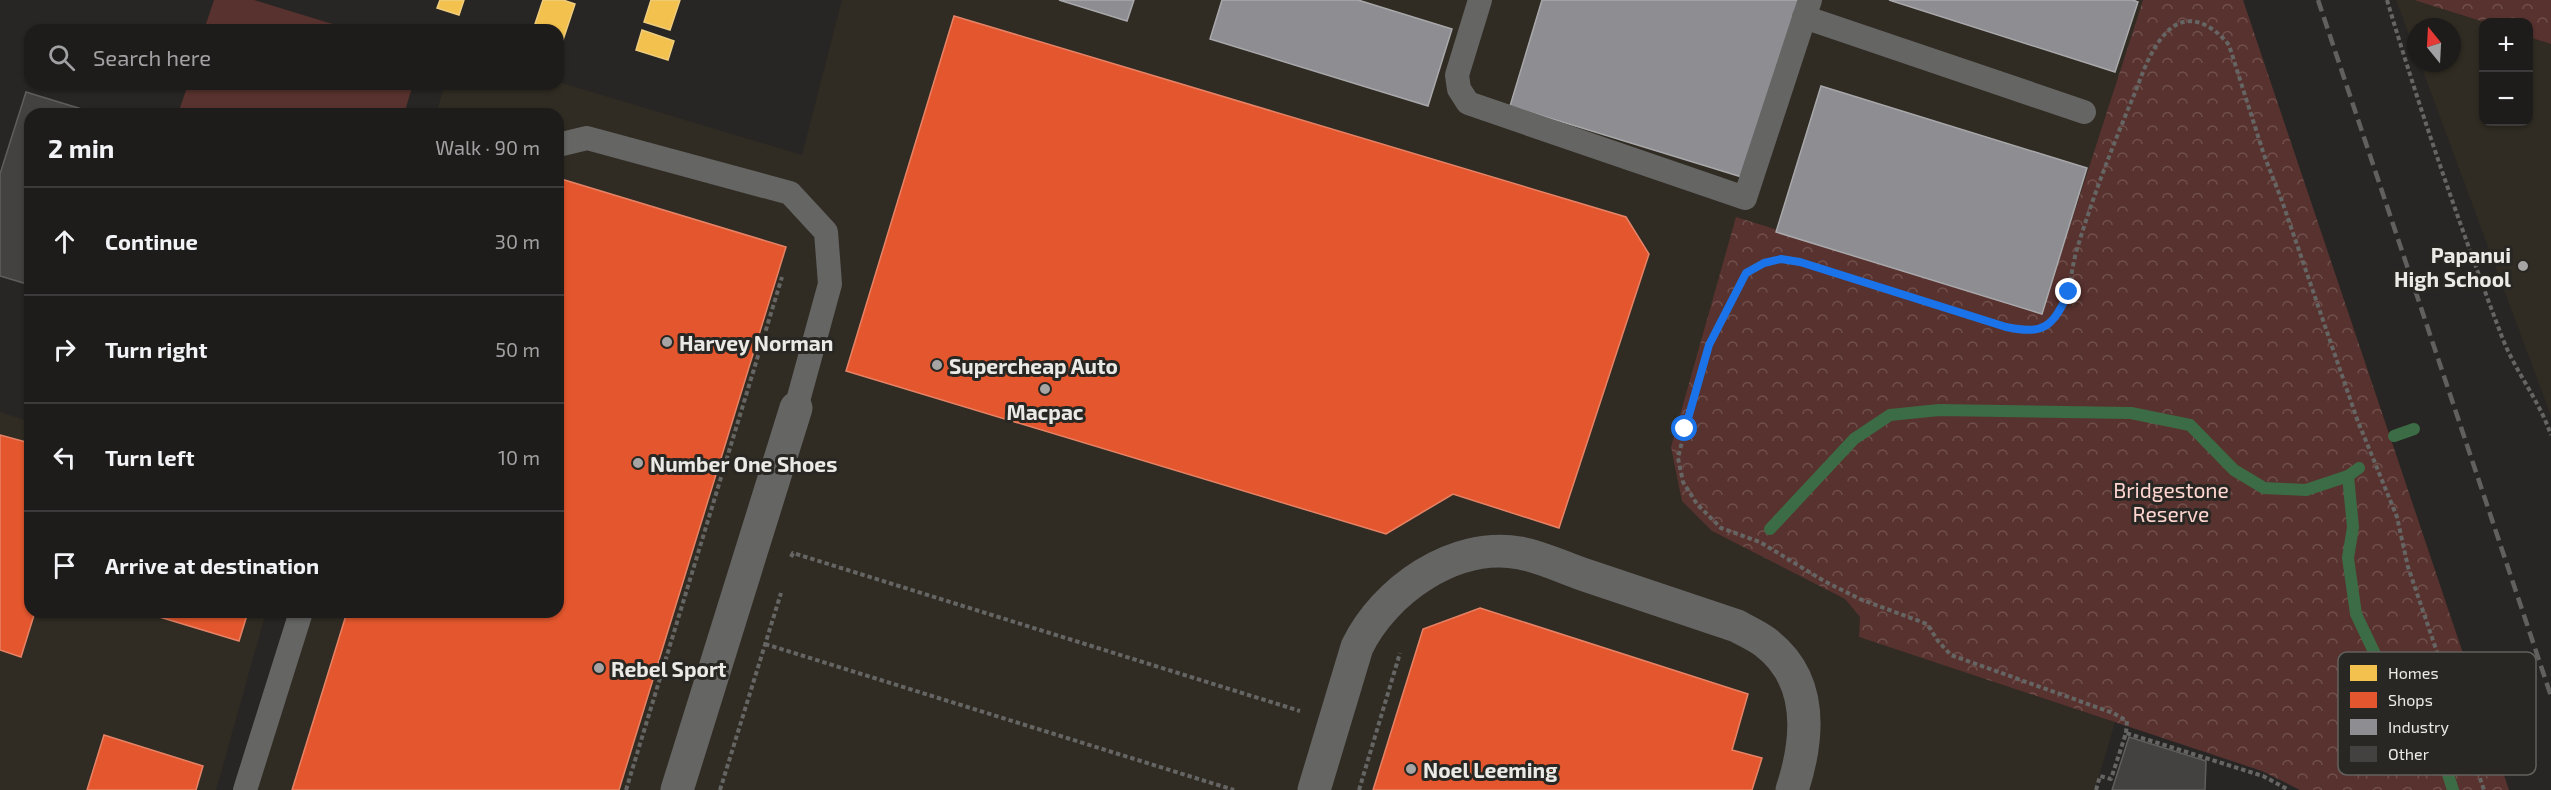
<!DOCTYPE html>
<html lang="en">
<head>
<meta charset="utf-8">
<style>
	body { margin:0; font-family:"Exo 2",sans-serif; background:#262524; color:#f1f3f6 }
	.controls { position:absolute; right:18px; top:18px; display:grid; overflow:hidden; border-radius:12px; box-shadow:0 2px 4px #0004 }
	.controls button { width:54px; height:54px; display:grid; place-items:center; padding:0; border:0; border-bottom:2px solid #3c3a3a; background:#1e1c1b; color:#f1f3f6; font:30px sans-serif }
	.compass { position:absolute; left:2407px; top:18px; width:54px; height:54px; border-radius:50%; background:#1e1c1b; box-shadow:0 2px 4px #0004; rotate:342deg }
	.stop { position:absolute; width:18px; height:18px; margin:-14px; border:4px solid #1a73e8; border-radius:50%; background:#fff }
	.stop.end { background:#1a73e8; border-color:#fff; box-shadow:0 2px 6px #0008 }
	.list { margin:0; padding:0; list-style:none }
	h2 { display:flex; justify-content:space-between; align-items:center; height:78px; margin:0; padding:0 24px; font-size:26px }
	h2 small { font-size:20px; font-weight:400; color:#a1a1a3 }
	.list li { display:grid; grid-template-columns:39px 1fr auto; gap:18px; align-items:center; box-sizing:border-box; height:108px; padding:0 24px; border-top:2px solid #3c3a3a }
	.list b { display:block; font-size:22px; white-space:nowrap }
	.list em { font-size:20px; font-style:normal; color:#a1a1a3 }
	.icon { flex:none; width:33px; height:33px; fill:none; stroke:currentColor; stroke-width:2; stroke-linecap:round; stroke-linejoin:round }
	.map { position:relative; flex:none; width:2551px; height:790px; overflow:hidden }
	.search { position:absolute; background:#1e1c1b; box-shadow:0 2px 4px #0004; left:24px; top:24px; width:540px; height:66px; display:flex; align-items:center; gap:15px; box-sizing:border-box; padding:0 21px; border-radius:18px; color:#a1a1a3; font-size:22px }
	.panel { position:absolute; background:#1e1c1b; box-shadow:0 2px 4px #0004; left:24px; top:108px; width:540px; height:510px; border-radius:18px }
	.map>svg:first-child { display:block }
	.built { fill:#302c23 }
	.park { fill:url(#park-crowns) }
	.pitch { fill:#58322e }
	.homes { fill:#f2c14e; stroke:#f0cd7c; stroke-width:1.5 }
	.shops { fill:#e4572e; stroke:#e68366; stroke-width:1.5 }
	.industry { fill:#8d8d92; stroke:#a9a9ac; stroke-width:1.5 }
	.lines { fill:none; stroke-linecap:round; stroke-linejoin:round }
	.stream { stroke:#3c6c45; stroke-width:12 }
	.building { fill:#444241; stroke:#605e5d; stroke-width:1.5 }
	.path { stroke:#656564; stroke-width:4; stroke-dasharray:4.5 3; stroke-linecap:butt }
	.service { stroke:#656564; stroke-width:24 }
	.minor { stroke:#656564; stroke-width:33 }
	.rail { stroke:#61605f; stroke-width:4.5; stroke-dasharray:12 6; stroke-linecap:butt }
	.route { stroke:#1a73e8; stroke-width:8 }
	.poi-dot { fill:#a7a5a3; stroke:#292723; stroke-width:2 }
	.labels { text-anchor:middle; dominant-baseline:central; stroke-width:6; stroke-linejoin:round; paint-order:stroke }
	.poi-label { font-size:21px; font-weight:bold; fill:#ebeae7; stroke:#292723; text-anchor:start }
	.park-label { font-size:21px; fill:#ffd5d0; stroke:#292723 }
	.key { fill:#292723; stroke:#63625e; stroke-width:1.5 }
	.key-label { font-size:16px; fill:#ebeae7 }
</style>
</head>
<body>
<div class="map">
<svg width="2551" height="790" viewBox="0 0 2551 790">
	<defs>
		<pattern id="park-crowns" width="20" height="18" patternUnits="userSpaceOnUse" patternTransform="scale(1.5)"><rect width="20" height="18" fill="#58322e"/><path d="M2 6a3 3 0 1 1 6 0M12 15a3 3 0 1 1 6 0" fill="none" stroke="#70504c"/></pattern>
	</defs>
	<rect width="100%" height="100%" fill="#282624"/>
	<g class="built">
		<polygon points="842,0 2143,0 2042,314 1712,531 1845,599 1860,617 1859,637 2115,722 2095,790 239,790 291,612 558,612 558,114 436,114 445,84 558,82 802,155"/>
		<polygon points="2396,0 2414,0 2484,22 2484,122 2528,122 2529,37 2551,44 2551,416 2420,63 2452,63 2452,27 2416,27 2416,53"/>
		<polygon points="0,412 30,422 30,612 266,612 216,790 0,790"/>
	</g>
	<g class="park">
		<polygon points="2143,0 2243,0 2509,790 2300,790 2262,771 1859,637 1860,617 1845,599 1712,531 1682,501 1671,447 1736,217 2042,313"/>
		<polygon points="2414,0 2551,0 2551,44 2529,37 2528,22 2484,22"/>
	</g>
	<g class="pitch">
		<polygon points="214,0 254,0 352,30 204,30"/>
		<polygon points="188,84 413,84 404,114 178,114"/>
	</g>
	<g class="homes">
		<polygon points="440,0 464,0 459,15 437,8"/>
		<polygon points="543,0 563,0 575,4 562,43 558,42 558,30 533,30"/>
		<polygon points="651,0 680,0 670,30 644,22"/>
		<polygon points="642,30 674,41 668,60 636,50"/>
	</g>
	<g class="shops">
		<polygon points="954,16 1626,217 1649,254 1559,528 1453,494 1386,534 846,371"/>
		<polygon points="558,178 786,247 619,790 292,790 347,612 558,612"/>
		<polygon points="0,435 30,443 30,612 35,612 21,657 0,650"/>
		<polygon points="1480,608 1748,694 1732,750 1762,758 1752,790 1373,790 1423,629"/>
		<polygon points="143,612 248,612 239,641"/>
		<polygon points="104,735 203,766 196,790 87,790"/>
	</g>
	<g class="industry">
		<polygon points="1059,0 1134,0 1127,21"/>
		<polygon points="1222,0 1358,0 1452,29 1428,106 1210,39"/>
		<polygon points="1542,0 1800,0 1745,178 1510,106"/>
		<polygon points="1889,0 2133,0 2138,2 2115,72"/>
		<polygon points="1821,86 2087,168 2042,314 1776,232"/>
	</g>
	<g class="lines">
		<g class="stream">
			<polyline points="2394,436 2414,429"/>
			<polyline points="2348,476 2353,527 2348,558 2356,614 2375,654 2446,768 2453,790"/>
			<polyline points="1770,529 1854,439 1890,415 1939,410 2131,413 2190,425 2234,470 2264,488 2306,490 2348,476 2359,468"/>
		</g>
	</g>
	<g class="building">
		<polygon points="26,92 98,114 30,114 30,285 0,276 0,174"/>
		<polygon points="2129,737 2206,761 2205,790 2112,790"/>
	</g>
	<g class="lines">
		<g class="path">
			<path d="M2387,0C2421,114 2460,226 2502,337C2515,371 2539,400 2551,435"/>
			<polyline points="791,557 793,553 1300,711"/>
			<polyline points="765,644 1234,790"/>
			<path d="M2126,733L2127,721L2113,713L1951,655L1938,641L1927,624L1860,599L1824,581L1760,542L1721,528L1697,504L1683,482L1678,458L1697,381L1709,345L1734,293L1746,273L1764,263L1781,259L1799,262L2006,327C2020,330 2037,335 2049,324C2072,304 2069,275 2077,249C2093,196 2113,145 2134,95C2142,75 2150,50 2165,34C2187,9 2213,25 2229,45L2264,155L2282,201L2357,419L2397,517L2408,567L2484,790"/>
			<polyline points="626,790 782,277"/>
			<polyline points="720,790 781,593"/>
			<polyline points="1359,790 1400,653"/>
			<polyline points="2096,790 2100,776 2111,779 2126,733 2263,776 2289,790"/>
		</g>
		<g class="service">
			<polyline points="1480,0 1457,75 1459,89 1468,103 1745,198 1810,0"/>
			<polyline points="1804,17 2084,112"/>
			<polyline points="558,145 587,138 790,193 826,232 830,284 796,408"/>
			<polyline points="245,790 301,612"/>
		</g>
		<g class="minor">
			<polyline points="677,790 796,408"/>
			<path d="M1314,790L1357,647C1384,591 1454,541 1520,553C1542,557 1564,568 1585,575C1636,592 1686,609 1737,626C1746,631 1757,636 1765,642C1814,679 1809,738 1792,790"/>
		</g>
		<polyline class="rail" points="2318,0 2551,696"/>
	</g>
	<g class="lines">
		<path class="route" d="M1685,429L1709,345L1746,273L1764,263L1781,259L1800,262L2006,327C2045,335 2052,327 2069,292"/>
	</g>
	<g class="poi-dot">
		<circle cx="2523" cy="266" r="6"/>
		<circle cx="667" cy="342" r="6"/>
		<circle cx="937" cy="365" r="6"/>
		<circle cx="1045" cy="389" r="6"/>
		<circle cx="638" cy="463" r="6"/>
		<circle cx="599" cy="668" r="6"/>
		<circle cx="1411" cy="769" r="6"/>
	</g>
	<g class="labels">
		<g class="poi-label">
			<text x="2511" y="254" text-anchor="end">Papanui<tspan x="2511" dy="24">High School</tspan></text>
			<text x="679" y="342">Harvey Norman</text>
			<text x="949" y="365">Supercheap Auto</text>
			<text x="1045" y="411" text-anchor="middle">Macpac</text>
			<text x="650" y="463">Number One Shoes</text>
			<text x="611" y="668">Rebel Sport</text>
			<text x="1423" y="769">Noel Leeming</text>
		</g>
		<g class="park-label">
			<text x="2171" y="489">Bridgestone<tspan x="2171" dy="24">Reserve</tspan></text>
		</g>
	</g>
	<rect x="2338" y="652" width="198" height="123" rx="9" class="key"/>
	<rect x="2350" y="665" width="27" height="16" fill="#f2c14e"/>
	<rect x="2350" y="692" width="27" height="16" fill="#e4572e"/>
	<rect x="2350" y="719" width="27" height="16" fill="#8d8d92"/>
	<rect x="2350" y="746" width="27" height="16" fill="#444241"/>
	<g class="key-label">
		<text x="2388" y="679">Homes</text>
		<text x="2388" y="706">Shops</text>
		<text x="2388" y="733">Industry</text>
		<text x="2388" y="760">Other</text>
	</g>
</svg>
<div class="controls">
<button>+</button>
<button>−</button>
</div>
<svg class="compass" viewBox="-18 -18 36 36"><path d="M0-13l5 13h-10z" fill="#e53935"/><path d="M0 13l5-13h-10z" fill="#a1a1a3"/></svg>
<div class="stop" style="left:1685px;top:429px"></div>
<div class="stop end" style="left:2069px;top:292px"></div>
<div class="search"><svg class="icon" aria-label="search" viewBox="0 0 24 24"><circle cx="10" cy="10" r="6"/><path d="M15 15l6 6"/></svg>Search here</div>
<section class="panel">
<h2>2 min<small>Walk · 90 m</small></h2>
<ul class="list">
<li><svg class="icon" aria-label="ahead" viewBox="0 0 24 24"><path d="M12 20V5M6 11l6-6 6 6"/></svg><div><b>Continue</b></div><em>30 m</em></li>
<li><svg class="icon" aria-label="right" viewBox="0 0 24 24"><path d="M7 20v-9h11M14 6l5 5-5 5"/></svg><div><b>Turn right</b></div><em>50 m</em></li>
<li><svg class="icon" aria-label="left" viewBox="0 0 24 24"><path d="M17 20v-9H6M10 6l-5 5 5 5"/></svg><div><b>Turn left</b></div><em>10 m</em></li>
<li><svg class="icon" aria-label="arrive" viewBox="0 0 24 24"><path d="M6 21V4h12l-3 4 3 4H6"/></svg><div><b>Arrive at destination</b></div></li>
</ul>
</section>
</div>
</body>
</html>
